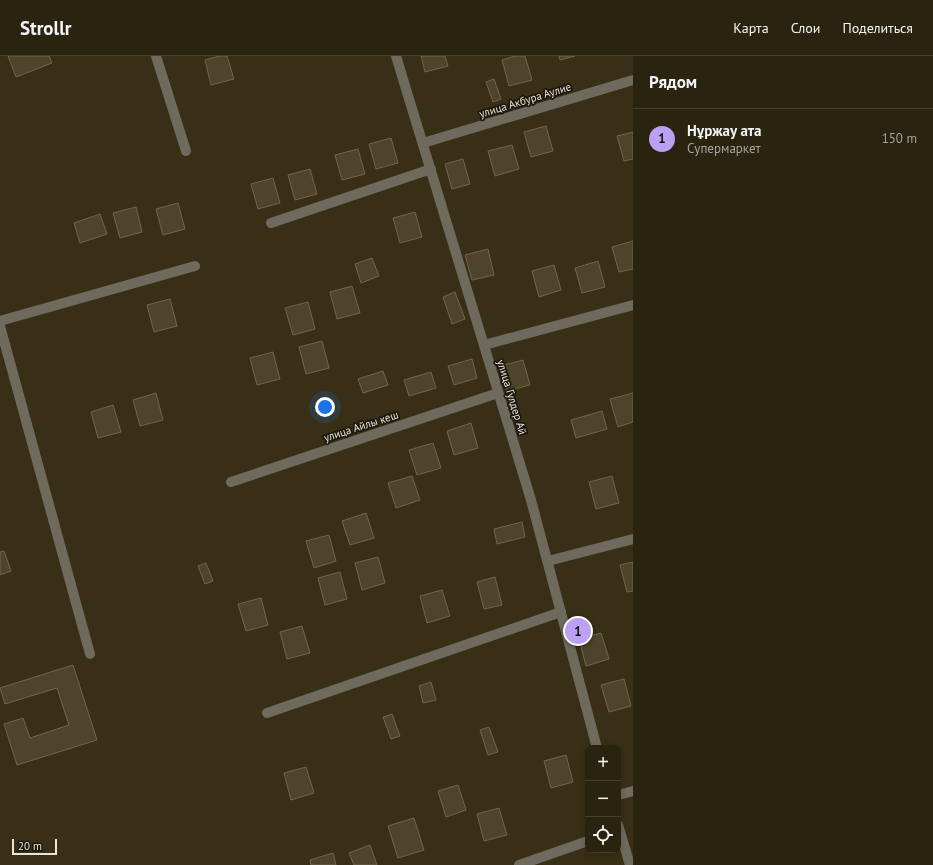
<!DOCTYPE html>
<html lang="ru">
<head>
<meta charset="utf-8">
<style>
	body { margin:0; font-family:"PT Sans",sans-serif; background:#362f1e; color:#f1f3f6 }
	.controls { position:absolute; right:12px; bottom:12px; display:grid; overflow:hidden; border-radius:8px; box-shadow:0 2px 6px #0003 }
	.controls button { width:36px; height:36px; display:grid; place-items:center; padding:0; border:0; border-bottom:1px solid #464030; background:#2a2310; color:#f1f3f6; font:20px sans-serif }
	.scale { position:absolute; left:12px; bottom:10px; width:45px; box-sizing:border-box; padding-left:4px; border:2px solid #eae5d6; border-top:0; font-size:11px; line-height:14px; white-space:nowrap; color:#eae5d6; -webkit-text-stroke:3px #1b170d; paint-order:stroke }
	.you { position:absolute; left:325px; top:351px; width:14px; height:14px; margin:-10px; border:3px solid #fff; border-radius:50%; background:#1a73e8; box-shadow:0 0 0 6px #1a73e833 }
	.badge { display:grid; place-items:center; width:26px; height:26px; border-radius:50%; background:#bca0f2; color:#111; font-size:13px; font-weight:700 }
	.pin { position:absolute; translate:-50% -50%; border:2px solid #fff; box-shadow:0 1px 4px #0006 }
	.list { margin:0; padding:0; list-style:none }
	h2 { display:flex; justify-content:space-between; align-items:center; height:52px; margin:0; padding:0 16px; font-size:17px }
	h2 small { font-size:13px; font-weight:400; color:#a5a49f }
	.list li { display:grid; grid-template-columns:26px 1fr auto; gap:12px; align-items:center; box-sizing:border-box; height:60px; padding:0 16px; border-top:1px solid #464030 }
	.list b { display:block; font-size:15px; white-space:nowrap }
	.list p { margin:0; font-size:13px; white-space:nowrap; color:#a5a49f }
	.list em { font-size:13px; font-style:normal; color:#a5a49f }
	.icon { flex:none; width:22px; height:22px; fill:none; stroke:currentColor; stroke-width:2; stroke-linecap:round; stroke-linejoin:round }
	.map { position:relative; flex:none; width:633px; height:809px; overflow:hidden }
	header { display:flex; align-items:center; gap:24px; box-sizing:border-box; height:56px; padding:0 20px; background:#2a2310; border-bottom:1px solid #464030 }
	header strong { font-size:19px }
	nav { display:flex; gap:22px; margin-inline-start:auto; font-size:14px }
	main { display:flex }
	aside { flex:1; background:#2a2310 }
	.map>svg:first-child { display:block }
	.building { fill:#4d442b; stroke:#70664c }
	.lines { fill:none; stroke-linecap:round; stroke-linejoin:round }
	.minor { stroke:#6e6a5e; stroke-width:10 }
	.labels { text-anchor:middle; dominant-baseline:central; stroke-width:3.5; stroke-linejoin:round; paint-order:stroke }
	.street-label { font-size:11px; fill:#eae5d6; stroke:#1b170d }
</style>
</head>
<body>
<header>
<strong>Strollr</strong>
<nav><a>Карта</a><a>Слои</a><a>Поделиться</a></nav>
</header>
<main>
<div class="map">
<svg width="633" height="809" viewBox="0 0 633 809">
	<rect width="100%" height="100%" fill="#382f16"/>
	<g class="building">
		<polygon points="8,0 49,0 52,7 16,21"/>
		<polygon points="219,0 227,0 234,23 211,29 205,4"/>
		<polygon points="421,0 445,0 448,10 425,16"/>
		<polygon points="515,0 525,0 532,24 509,30 502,4"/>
		<polygon points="559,0 575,0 560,4"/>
		<polygon points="494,23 501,43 493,46 486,26"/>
		<polygon points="546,70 553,95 531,101 524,76"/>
		<polygon points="633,76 633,103 624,105 617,80"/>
		<polygon points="391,82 398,107 376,113 369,88"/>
		<polygon points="512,89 519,113 495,120 488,95"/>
		<polygon points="358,93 365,118 342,124 335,99"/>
		<polygon points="463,103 470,128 452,133 445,108"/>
		<polygon points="310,113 317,138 295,144 288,119"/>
		<polygon points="273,122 280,147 258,153 251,128"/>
		<polygon points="178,147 185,173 163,179 156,153"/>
		<polygon points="136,151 142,176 120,182 113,157"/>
		<polygon points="415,156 422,181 400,187 393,162"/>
		<polygon points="100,158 107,178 80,187 74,167"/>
		<polygon points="633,185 633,213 619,216 612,191"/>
		<polygon points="488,193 494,219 472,224 465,199"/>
		<polygon points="372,202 379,220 361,227 355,208"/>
		<polygon points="598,205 605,231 582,237 575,212"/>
		<polygon points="554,209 561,234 539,241 532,215"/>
		<polygon points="352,230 360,257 337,263 330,236"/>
		<polygon points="455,236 465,263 452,268 443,241"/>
		<polygon points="170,243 177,270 154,276 147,249"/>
		<polygon points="308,246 315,273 293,279 285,252"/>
		<polygon points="322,285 329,312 306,318 299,291"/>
		<polygon points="273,296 280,323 257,329 250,302"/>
		<polygon points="472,303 477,322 454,329 448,310"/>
		<polygon points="523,304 530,329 507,335 500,310"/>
		<polygon points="383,315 388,329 363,337 358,323"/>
		<polygon points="431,316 436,332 409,340 404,324"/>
		<polygon points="156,337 163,364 140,370 133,344"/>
		<polygon points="633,337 633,366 618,371 610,343"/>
		<polygon points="113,349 121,376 98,382 91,356"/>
		<polygon points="602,355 607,373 576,382 571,364"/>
		<polygon points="471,367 478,392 454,399 447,375"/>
		<polygon points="433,387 441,412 417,419 409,394"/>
		<polygon points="412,420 420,444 396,452 388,427"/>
		<polygon points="612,420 619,447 596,453 589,426"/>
		<polygon points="366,457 374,482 350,489 342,465"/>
		<polygon points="522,466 525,481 497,488 494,473"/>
		<polygon points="329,479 336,505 314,512 306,485"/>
		<polygon points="4,495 11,515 0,519 0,496"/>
		<polygon points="378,501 385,527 362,534 355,507"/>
		<polygon points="633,506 633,535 627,536 620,509"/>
		<polygon points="206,507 213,525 205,528 198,510"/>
		<polygon points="340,516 347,543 325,549 318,522"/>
		<polygon points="495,521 502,549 484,553 477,526"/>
		<polygon points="442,534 450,560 427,567 420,540"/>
		<polygon points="261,542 268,569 246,575 238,548"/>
		<polygon points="302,570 310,597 287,603 280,576"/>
		<polygon points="601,577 609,603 586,610 579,583"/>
		<polygon points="73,609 97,684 17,709 4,668 23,662 30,682 69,669 57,632 5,648 0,632"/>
		<polygon points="624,623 631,650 609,656 601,629"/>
		<polygon points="431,626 436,644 423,647 419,630"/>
		<polygon points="392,658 400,680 391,683 383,661"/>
		<polygon points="489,671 498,696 488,699 480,674"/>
		<polygon points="566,699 573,726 551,732 544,705"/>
		<polygon points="306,711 314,737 291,744 284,717"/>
		<polygon points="458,729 466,754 446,761 438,735"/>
		<polygon points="499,752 507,779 484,785 477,758"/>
		<polygon points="414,762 424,794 398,802 388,770"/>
		<polygon points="370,789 377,809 354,809 349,797"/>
		<polygon points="333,797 336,809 311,809 310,804"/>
	</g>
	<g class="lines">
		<g class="minor">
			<polyline points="156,0 186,95"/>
			<polyline points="396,0 531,444 597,692"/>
			<polyline points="423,87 633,24"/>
			<polyline points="271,167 431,113"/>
			<polyline points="0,265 195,210"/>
			<polyline points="0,270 90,598"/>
			<polyline points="484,289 633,249"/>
			<polyline points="231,426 498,337"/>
			<polyline points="548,505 633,483"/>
			<polyline points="267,657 561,556"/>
			<polyline points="618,739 633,735"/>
			<polyline points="618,769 630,809"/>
			<polyline points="519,809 588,785"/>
		</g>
	</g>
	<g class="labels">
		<g class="street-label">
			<text transform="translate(525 44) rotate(-17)">улица Акбура Аулие</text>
			<text transform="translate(512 341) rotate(73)">улица Гулдер Ай</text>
			<text transform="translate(361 370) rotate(-18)">улица Айлы кеш</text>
		</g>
	</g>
</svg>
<div class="controls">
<button>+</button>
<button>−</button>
<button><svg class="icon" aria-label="locate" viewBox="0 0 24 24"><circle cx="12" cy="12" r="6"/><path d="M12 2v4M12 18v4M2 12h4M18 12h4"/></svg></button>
</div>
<div class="scale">20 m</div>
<div class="you"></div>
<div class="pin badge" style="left:578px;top:575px">1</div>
</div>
<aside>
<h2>Рядом<small></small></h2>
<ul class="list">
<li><span class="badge">1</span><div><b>Нұржау ата</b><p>Супермаркет</p></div><em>150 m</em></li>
</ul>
</aside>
</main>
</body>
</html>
